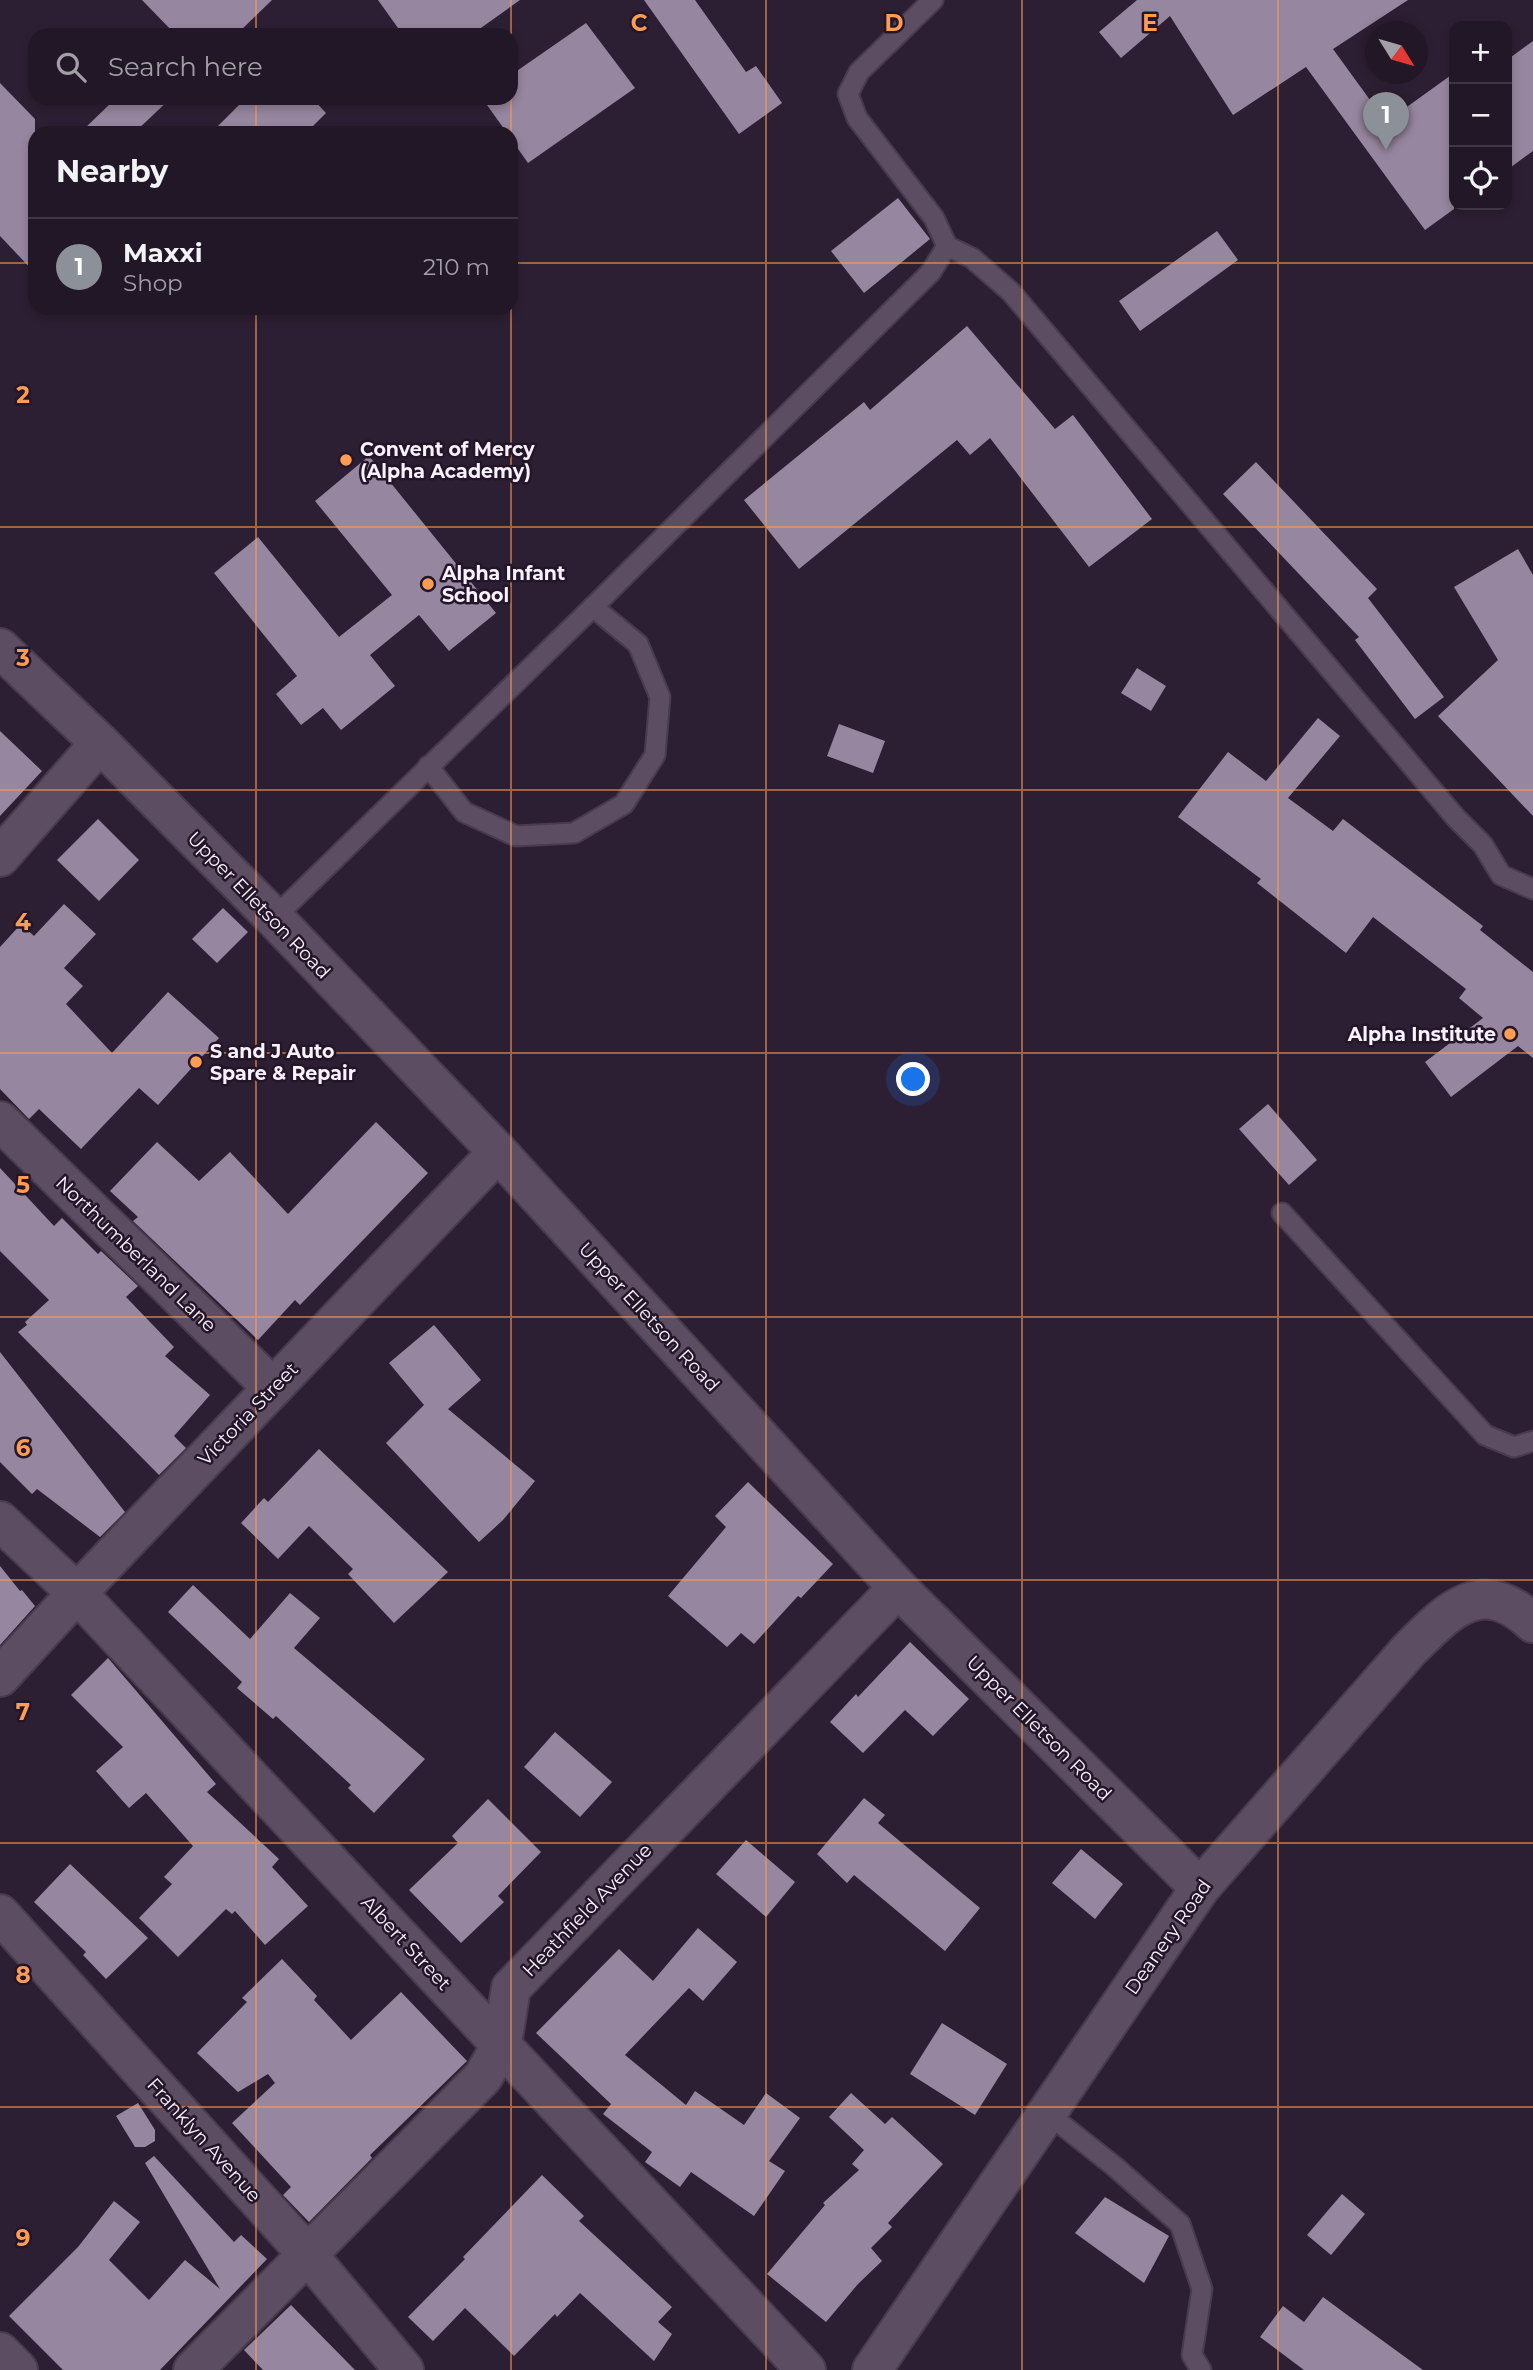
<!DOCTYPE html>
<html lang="en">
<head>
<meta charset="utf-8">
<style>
	body { margin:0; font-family:Montserrat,sans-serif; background:#2e2432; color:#f1f3f6 }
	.controls { position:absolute; right:21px; top:21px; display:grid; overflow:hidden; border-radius:14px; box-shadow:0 4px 10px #0003 }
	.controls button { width:63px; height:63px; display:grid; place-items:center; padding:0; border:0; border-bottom:2px solid #3f3643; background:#221726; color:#f1f3f6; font:35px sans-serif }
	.compass { position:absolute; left:1365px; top:21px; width:63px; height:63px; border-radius:50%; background:#221726; box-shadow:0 4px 10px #0003; rotate:127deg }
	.you { position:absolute; left:914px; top:1080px; width:24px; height:24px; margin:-18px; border:5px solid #fff; border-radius:50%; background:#1a73e8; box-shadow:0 0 0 10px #1a73e833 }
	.badge { display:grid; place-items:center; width:46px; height:46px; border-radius:50%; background:#8c9099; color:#fff; font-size:23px; font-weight:700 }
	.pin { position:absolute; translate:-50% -58px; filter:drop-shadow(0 2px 4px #0008) }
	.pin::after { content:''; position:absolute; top:37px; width:24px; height:21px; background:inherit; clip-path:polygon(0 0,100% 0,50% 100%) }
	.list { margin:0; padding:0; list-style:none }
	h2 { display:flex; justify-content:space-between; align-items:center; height:91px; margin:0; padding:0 28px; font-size:30px }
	h2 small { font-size:23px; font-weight:400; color:#a29fa7 }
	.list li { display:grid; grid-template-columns:46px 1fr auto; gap:21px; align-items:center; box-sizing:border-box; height:98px; padding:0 28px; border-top:2px solid #3f3643 }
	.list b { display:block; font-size:26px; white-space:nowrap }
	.list p { margin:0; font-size:23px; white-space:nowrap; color:#a29fa7 }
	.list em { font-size:23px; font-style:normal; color:#a29fa7 }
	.icon { flex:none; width:38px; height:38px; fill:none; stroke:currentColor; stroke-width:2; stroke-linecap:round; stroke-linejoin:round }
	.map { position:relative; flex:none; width:1533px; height:2370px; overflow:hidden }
	.search { position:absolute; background:#221726; box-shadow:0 4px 10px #0003; left:28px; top:28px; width:490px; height:77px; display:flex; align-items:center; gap:18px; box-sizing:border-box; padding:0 24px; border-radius:21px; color:#a29fa7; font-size:26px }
	.panel { position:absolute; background:#221726; box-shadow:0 4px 10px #0003; left:28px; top:126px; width:490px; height:189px; border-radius:21px }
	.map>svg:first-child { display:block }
	.building { fill:#97869f }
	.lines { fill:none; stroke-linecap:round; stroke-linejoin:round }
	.service-casing { stroke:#473b4c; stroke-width:23 }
	.minor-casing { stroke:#473b4c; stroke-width:42 }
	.tertiary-casing { stroke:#473b4c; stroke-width:42 }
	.service { stroke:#5c4d63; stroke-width:19 }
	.minor { stroke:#5c4d63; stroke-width:38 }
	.tertiary { stroke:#5c4d63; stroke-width:38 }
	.grid { fill:none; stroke:#fd9d54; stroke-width:2; stroke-opacity:0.55 }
	.poi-dot { fill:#fd9d54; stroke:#231629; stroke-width:2.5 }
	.labels { text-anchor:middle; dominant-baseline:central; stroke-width:5; stroke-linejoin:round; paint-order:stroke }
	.poi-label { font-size:19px; font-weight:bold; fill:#faf1fe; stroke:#231629; text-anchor:start }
	.street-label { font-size:19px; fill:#faf1fe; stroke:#231629 }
	.grid-label { font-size:23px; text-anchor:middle; font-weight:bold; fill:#fd9d54; stroke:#231629; stroke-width:5; stroke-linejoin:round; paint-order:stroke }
</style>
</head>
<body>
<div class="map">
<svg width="1533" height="2370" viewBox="0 0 1533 2370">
	<rect width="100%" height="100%" fill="#2d1f33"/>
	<g class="building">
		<polygon points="142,0 272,0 236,35 176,35"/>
		<polygon points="378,0 520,0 471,35 403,35"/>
		<polygon points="644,0 695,0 746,72 756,66 782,103 739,134"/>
		<polygon points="1137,0 1408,0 1333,49 1386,122 1454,73 1454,209 1425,230 1306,67 1233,115 1170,16 1121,58 1099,32"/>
		<polygon points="586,23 635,88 528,163 511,139 511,133 507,133 482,98 511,98 511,75"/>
		<polygon points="1533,41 1533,151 1507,170 1507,60"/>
		<polygon points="0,83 35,119 35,273 0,236"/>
		<polygon points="116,98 171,98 134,133 80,133"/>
		<polygon points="246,98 312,98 326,113 306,133 211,133"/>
		<polygon points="898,198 930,239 864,293 831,251"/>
		<polygon points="1217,231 1238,260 1140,331 1119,301"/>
		<polygon points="967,326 1055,429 1073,415 1152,519 1089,567 990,438 970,455 957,440 799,569 744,500 864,402 870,410"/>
		<polygon points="369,456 496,613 449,651 419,615 370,655 395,686 341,730 323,708 301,725 276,694 297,676 214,573 258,537 339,637 392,595 315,501"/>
		<polygon points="1256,462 1377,589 1368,598 1444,697 1415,719 1355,640 1359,637 1223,494"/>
		<polygon points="1518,549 1533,575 1533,816 1438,716 1498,660 1454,587"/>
		<polygon points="1137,668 1166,686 1151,711 1121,693"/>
		<polygon points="1318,718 1340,736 1288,798 1333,831 1343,819 1483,926 1480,930 1533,972 1533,1058 1518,1046 1451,1097 1425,1062 1483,1018 1459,998 1466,989 1373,917 1346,953 1257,883 1261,879 1178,817 1228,752 1266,781"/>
		<polygon points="839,724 885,741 873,773 827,756"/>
		<polygon points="0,731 42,771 0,816"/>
		<polygon points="98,819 139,860 99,901 57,860"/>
		<polygon points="64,904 96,934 64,968 83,986 66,1004 112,1053 168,992 219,1038 158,1105 139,1088 81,1149 39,1109 29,1119 0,1089 0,947 21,924 34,936"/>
		<polygon points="223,908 248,932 217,963 192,939"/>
		<polygon points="1268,1104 1317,1160 1289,1185 1239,1129"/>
		<polygon points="376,1122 428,1173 300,1305 295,1300 258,1340 133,1221 138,1217 110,1191 157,1142 199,1181 230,1152 288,1214"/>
		<polygon points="0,1168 54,1226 62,1218 98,1254 101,1251 138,1286 126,1297 174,1347 165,1356 210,1395 174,1436 186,1448 159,1475 18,1332 27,1325 25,1322 49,1300 0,1251"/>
		<polygon points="434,1325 481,1380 448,1409 535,1481 503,1520 479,1542 386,1443 424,1405 389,1363"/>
		<polygon points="0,1352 125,1512 100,1537 37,1489 32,1494 0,1462"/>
		<polygon points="319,1449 448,1572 394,1623 348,1574 353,1569 309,1526 278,1559 241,1523 264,1498 268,1502"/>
		<polygon points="748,1482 833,1564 801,1598 798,1596 754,1644 741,1633 727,1647 668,1596 726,1527 715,1516"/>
		<polygon points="0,1566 20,1591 22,1590 35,1606 0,1645"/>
		<polygon points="193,1585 250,1639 290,1593 320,1618 294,1648 425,1759 374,1813 348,1788 351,1785 276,1716 273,1719 237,1688 242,1682 168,1612"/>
		<polygon points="910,1642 969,1699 933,1736 905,1710 863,1753 830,1722 856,1694 858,1697"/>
		<polygon points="108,1658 216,1784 207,1792 279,1859 272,1867 308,1906 265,1945 235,1911 232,1914 226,1909 178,1957 139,1918 172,1884 164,1877 193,1846 146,1793 129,1808 96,1771 123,1747 71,1695"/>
		<polygon points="555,1732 612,1782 580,1817 524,1767"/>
		<polygon points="864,1798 885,1815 878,1823 980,1908 945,1951 854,1875 847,1883 817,1854"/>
		<polygon points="488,1799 541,1852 498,1896 504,1902 461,1943 409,1890 458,1843 452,1836"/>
		<polygon points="746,1840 795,1882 766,1917 716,1874"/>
		<polygon points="1081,1849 1123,1884 1095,1919 1052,1883"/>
		<polygon points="70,1864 148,1938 106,1979 83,1955 86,1952 34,1902"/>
		<polygon points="698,1928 737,1962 703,2001 689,1988 625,2055 686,2105 695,2091 744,2125 766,2093 800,2118 769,2161 785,2171 754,2216 691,2172 680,2187 645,2162 652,2152 603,2114 611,2104 536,2033 619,1949 653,1981"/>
		<polygon points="282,1959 317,1996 314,2000 351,2040 401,1992 467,2061 370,2155 372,2158 309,2222 283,2195 291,2187 232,2123 275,2083 268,2074 238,2092 197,2053 247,2002 242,1998"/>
		<polygon points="942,2023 1007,2064 975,2115 910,2074"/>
		<polygon points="851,2093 885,2124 892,2117 943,2164 888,2223 892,2227 871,2248 882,2261 858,2284 826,2322 767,2274 825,2205 823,2203 859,2170 852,2164 864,2150 829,2117"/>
		<polygon points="138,2103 155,2130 155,2141 145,2147 135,2147 116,2116"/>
		<polygon points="154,2156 234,2242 241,2235 267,2259 160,2370 63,2370 9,2316 78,2247 114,2201 140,2222 109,2260 149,2300 185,2260 220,2289 145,2163"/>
		<polygon points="542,2175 584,2216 579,2221 672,2307 658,2322 672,2334 654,2361 580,2293 557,2317 555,2314 514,2356 465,2308 433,2341 408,2317 465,2259 463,2257"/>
		<polygon points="1342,2194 1365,2214 1331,2255 1307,2235"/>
		<polygon points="1105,2197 1169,2236 1144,2283 1075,2233"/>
		<polygon points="1323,2297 1350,2317 1423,2370 1304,2370 1260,2337 1283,2306 1304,2322"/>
		<polygon points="291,2305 355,2370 263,2370 244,2350"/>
	</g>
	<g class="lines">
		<defs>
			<g id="service">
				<polyline points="947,246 972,258 1011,292 1456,818 1483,845 1501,875 1533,889"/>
				<polyline points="428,766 464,812 516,836 574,833 624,804 655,755 660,697 638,644 593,607"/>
				<polyline points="274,918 593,607 931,272 947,246 934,218 857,118 848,94 859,72 933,0"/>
				<polyline points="1282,1213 1485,1435 1514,1447 1533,1441"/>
				<polyline points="1047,2113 1114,2166 1180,2224 1202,2289 1192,2355 1201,2370"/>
			</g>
			<g id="minor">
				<polyline points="0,857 100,743"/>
				<polyline points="0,1121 273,1388"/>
				<polyline points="0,1521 77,1593 806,2370"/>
				<polyline points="0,1677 77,1593 498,1152"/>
				<polyline points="0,1914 308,2255 404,2370"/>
				<polyline points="0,2352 18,2370"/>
				<polyline points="193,2370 483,2077 502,2044 511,1988 898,1588"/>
			</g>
			<g id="tertiary">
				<polyline points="0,648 100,743 274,918 498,1152 898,1588 1200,1888"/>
				<path d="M872,2370L1200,1888L1409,1650C1448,1611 1481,1574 1533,1623"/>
			</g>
		</defs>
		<use href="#service" class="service-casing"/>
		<use href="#minor" class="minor-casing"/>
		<use href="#tertiary" class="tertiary-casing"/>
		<use href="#service" class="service"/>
		<use href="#minor" class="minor"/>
		<use href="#tertiary" class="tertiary"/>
	</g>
	<path class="grid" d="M256,0V35M511,0V35M766,0V2370M1022,0V2370M1278,0V2370M511,35V98M256,98V133M511,98V133M511,133V308M0,263H35M511,263H1533M256,308V2370M511,308V2370M0,527H1533M0,790H1533M0,1053H1533M0,1317H1533M0,1580H1533M0,1843H1533M0,2107H1533"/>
	<g class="poi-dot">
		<circle cx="346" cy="460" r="7"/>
		<circle cx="428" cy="584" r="7"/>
		<circle cx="1510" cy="1034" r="7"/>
		<circle cx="196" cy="1062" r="7"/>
	</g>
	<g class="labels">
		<g class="poi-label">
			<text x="360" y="449">Convent of Mercy<tspan x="360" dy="22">(Alpha Academy)</tspan></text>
			<text x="442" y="573">Alpha Infant<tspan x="442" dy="22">School</tspan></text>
			<text x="1496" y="1034" text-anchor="end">Alpha Institute</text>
			<text x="210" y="1051">S and J Auto<tspan x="210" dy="22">Spare &amp; Repair</tspan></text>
		</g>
		<g class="street-label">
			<text transform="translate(259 905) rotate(46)">Upper Elletson Road</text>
			<text transform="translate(136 1254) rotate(44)">Northumberland Lane</text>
			<text transform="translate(649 1317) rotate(47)">Upper Elletson Road</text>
			<text transform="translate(248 1414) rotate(-46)">Victoria Street</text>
			<text transform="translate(1039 1728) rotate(45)">Upper Elletson Road</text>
			<text transform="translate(587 1910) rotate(-46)">Heathfield Avenue</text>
			<text transform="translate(1168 1937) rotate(-55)">Deanery Road</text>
			<text transform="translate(406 1943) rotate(47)">Albert Street</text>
			<text transform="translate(204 2140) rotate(48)">Franklyn Avenue</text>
		</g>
	</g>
	<g class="grid-label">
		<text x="639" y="31">C</text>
		<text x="894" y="31">D</text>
		<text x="1150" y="31">E</text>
		<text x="23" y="403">2</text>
		<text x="23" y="666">3</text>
		<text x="23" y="930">4</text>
		<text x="23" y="1193">5</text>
		<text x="23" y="1456">6</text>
		<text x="23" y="1720">7</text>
		<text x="23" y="1983">8</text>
		<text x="23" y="2246">9</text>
	</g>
</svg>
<div class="controls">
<button>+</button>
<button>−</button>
<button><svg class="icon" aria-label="locate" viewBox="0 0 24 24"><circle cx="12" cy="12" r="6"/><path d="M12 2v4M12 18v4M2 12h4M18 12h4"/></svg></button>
</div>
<svg class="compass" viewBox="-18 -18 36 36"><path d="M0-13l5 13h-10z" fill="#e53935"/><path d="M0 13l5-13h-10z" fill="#a29fa7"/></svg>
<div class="you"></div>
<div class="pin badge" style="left:1386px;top:150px">1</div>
<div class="search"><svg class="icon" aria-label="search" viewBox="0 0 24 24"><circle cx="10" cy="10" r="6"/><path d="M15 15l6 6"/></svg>Search here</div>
<section class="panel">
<h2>Nearby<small></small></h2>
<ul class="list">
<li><span class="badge">1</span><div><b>Maxxi</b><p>Shop</p></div><em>210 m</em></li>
</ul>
</section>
</div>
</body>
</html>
